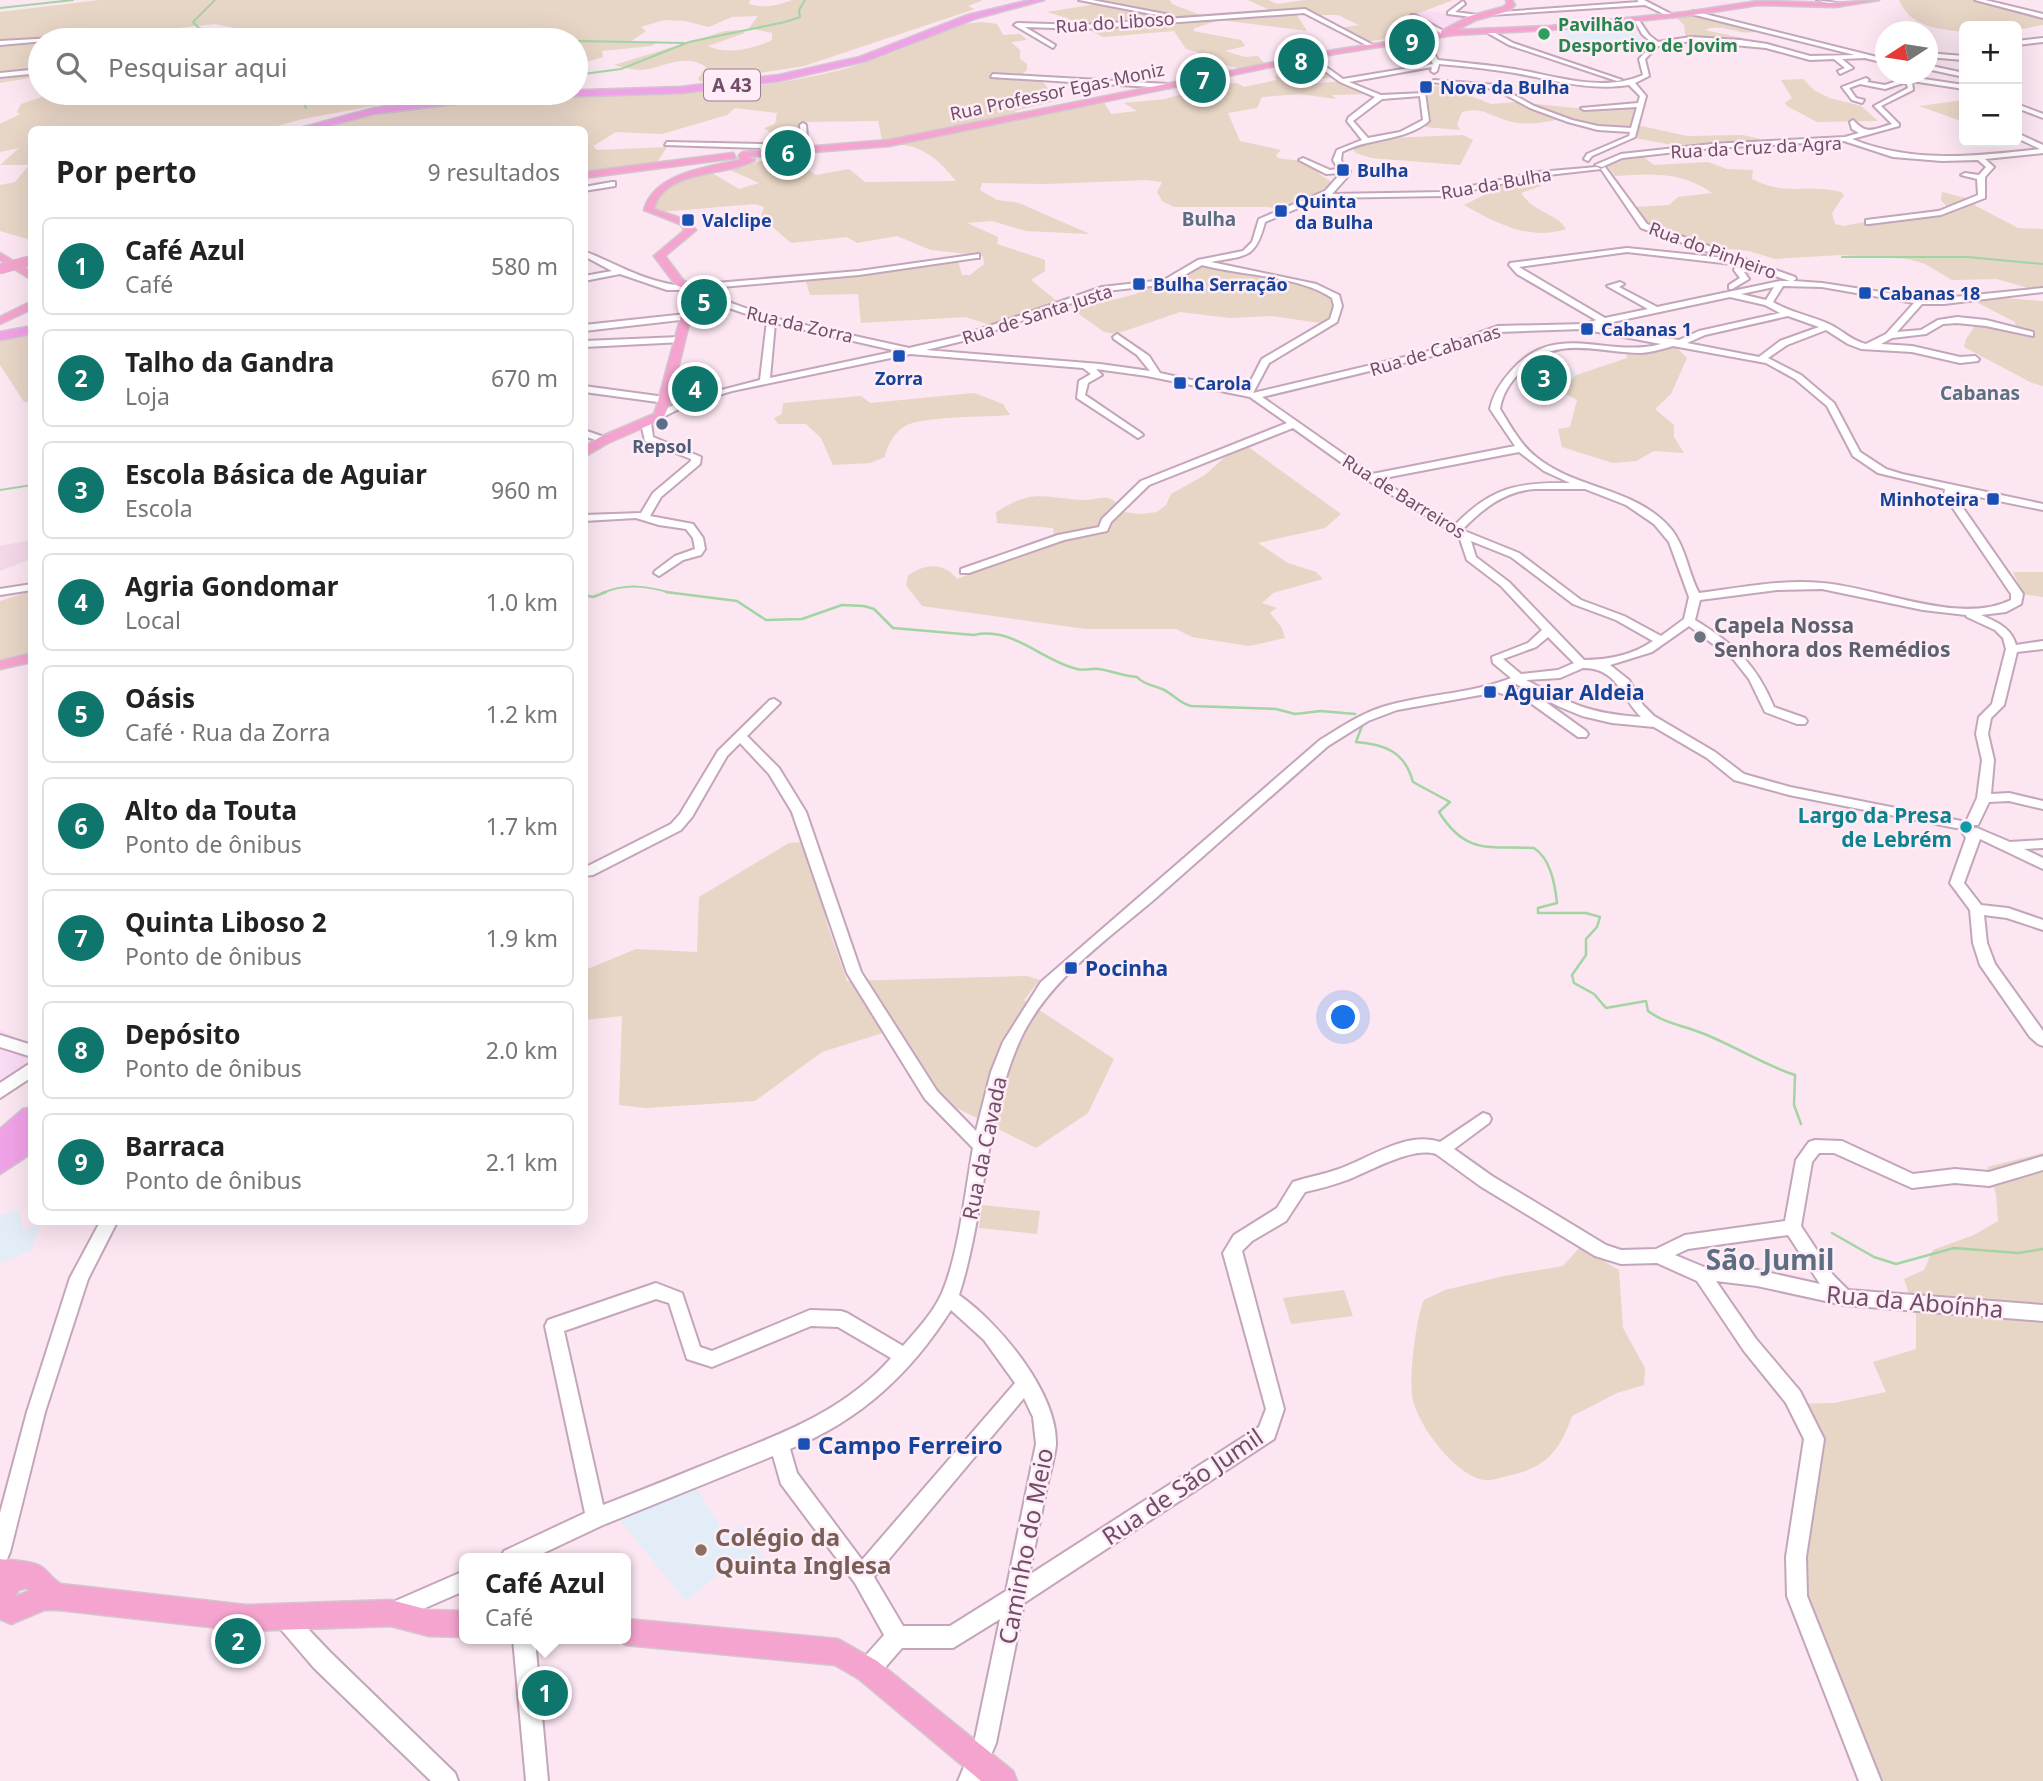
<!DOCTYPE html>
<html lang="pt">
<head>
<meta charset="utf-8">
<style>
	body { margin:0; font-family:"Noto Sans",sans-serif; background:#f6f6f6; color:#222 }
	.controls { position:absolute; right:21px; top:21px; display:grid; overflow:hidden; border-radius:10px; box-shadow:0 7px 28px #0002 }
	.controls button { width:63px; height:63px; display:grid; place-items:center; padding:0; border:0; border-bottom:2px solid #e0e0e0; background:#fff; color:#222; font:35px sans-serif }
	.compass { position:absolute; left:1875px; top:21px; width:63px; height:63px; border-radius:50%; background:#fff; box-shadow:0 7px 28px #0002; rotate:258deg }
	.you { position:absolute; left:1344px; top:1018px; width:24px; height:24px; margin:-18px; border:5px solid #fff; border-radius:50%; background:#1a73e8; box-shadow:0 0 0 10px #1a73e833 }
	.badge { display:grid; place-items:center; width:46px; height:46px; border-radius:50%; background:#0f766e; color:#fff; font-size:23px; font-weight:700 }
	.pin { position:absolute; translate:-50% -50%; border:4px solid #fff; box-shadow:0 2px 7px #0006 }
	.popup { position:absolute; left:459px; top:1553px; width:172px; height:91px; box-sizing:border-box; display:grid; place-content:center; border-radius:10px; background:#fff; filter:drop-shadow(0 2px 5px #0005); font-size:23px; white-space:nowrap; color:#767676 }
	.popup b { font-size:26px; color:#222 }
	.popup::after { content:''; position:absolute; left:50%; top:100%; margin-left:-14px; border:14px solid transparent; border-top-color:#fff }
	.list { margin:0; padding:0; list-style:none }
	h2 { display:flex; justify-content:space-between; align-items:center; height:91px; margin:0; padding:0 28px; font-size:30px }
	h2 small { font-size:23px; font-weight:400; color:#767676 }
	.list li { display:grid; grid-template-columns:46px 1fr auto; gap:21px; align-items:center; box-sizing:border-box; height:98px; margin:0 14px 14px; padding:0 14px; border:2px solid #e0e0e0; border-radius:10px }
	.list b { display:block; font-size:26px; white-space:nowrap }
	.list p { margin:0; font-size:23px; white-space:nowrap; color:#767676 }
	.list em { font-size:23px; font-style:normal; color:#767676 }
	.icon { flex:none; width:38px; height:38px; fill:none; stroke:currentColor; stroke-width:2; stroke-linecap:round; stroke-linejoin:round }
	.map { position:relative; flex:none; width:2043px; height:1781px; overflow:hidden }
	.search { position:absolute; background:#fff; box-shadow:0 7px 28px #0002; left:28px; top:28px; width:560px; height:77px; display:flex; align-items:center; gap:18px; box-sizing:border-box; padding:0 24px; border-radius:38px; color:#767676; font-size:26px }
	.panel { position:absolute; background:#fff; box-shadow:0 7px 28px #0002; left:28px; top:126px; width:560px; height:1099px; border-radius:10px }
	.map>svg:first-child { display:block }
	.residential { fill:#f4d8e8 }
	.commercial { fill:#fadbf5 }
	.education { fill:#e3edf7 }
	.green { fill:#e7d5c6 }
	.lines { fill:none; stroke-linecap:round; stroke-linejoin:round }
	.stream-far1 { stroke:#a3d4a3; stroke-width:2 }
	.stream { stroke:#a3d4a3; stroke-width:2.5 }
	.minor-casing { stroke:#c4a5bb; stroke-width:4 }
	.major-casing { stroke:#d2c6cf; stroke-width:3 }
	.highway-casing { stroke:#d2c6cf; stroke-width:3 }
	.minor { fill:#fff; fill-rule:evenodd }
	.major { fill:#f4a4ce; fill-rule:evenodd }
	.highway { fill:#f0a2e7; fill-rule:evenodd }
	.major-bridge-casing { stroke:#d2c6cf; stroke-width:11; stroke-linecap:butt }
	.major-bridge { stroke:#f4a4ce; stroke-width:10 }
	.leisure-dot { fill:#2e9e5b; stroke:#feecf6; stroke-width:2.5 }
	.transit-dot { fill:#1a4fb4; stroke:#feecf6; stroke-width:2.5 }
	.service-dot { fill:#5c6f8a; stroke:#feecf6; stroke-width:2.5 }
	.worship-dot { fill:#6b7280; stroke:#feecf6; stroke-width:2.5 }
	.culture-dot { fill:#0f9aa8; stroke:#feecf6; stroke-width:2.5 }
	.education-dot { fill:#8d6e63; stroke:#feecf6; stroke-width:2.5 }
	.labels { text-anchor:middle; dominant-baseline:central; stroke-width:5; stroke-linejoin:round; paint-order:stroke }
	.far-street-label { font-size:18px; fill:#724d6a; stroke:#feecf6 }
	.far-leisure-label { font-size:18px; font-weight:bold; fill:#27864d; stroke:#feecf6; text-anchor:start }
	.far-transit-label { font-size:18px; font-weight:bold; fill:#164399; stroke:#feecf6; text-anchor:start }
	.far-service-label { font-size:18px; font-weight:bold; fill:#4e5e75; stroke:#feecf6 }
	.shield { fill:#feecf6; stroke:#9c7d94; stroke-width:2 }
	.shield-label { font-size:19px; font-weight:bold; fill:#724d6a }
	.far-neighbourhood-label { font-size:19px; font-weight:bold; fill:#5c6e81; stroke:#feecf6 }
	.worship-label { font-size:21px; font-weight:bold; fill:#5b616d; stroke:#feecf6; text-anchor:start }
	.transit-label { font-size:21px; font-weight:bold; fill:#164399; stroke:#feecf6; text-anchor:start }
	.culture-label { font-size:21px; font-weight:bold; fill:#0d838f; stroke:#feecf6; text-anchor:end }
	.street-label { font-size:21px; fill:#724d6a; stroke:#feecf6 }
	.near-street-label { font-size:24px; fill:#724d6a; stroke:#feecf6 }
	.near-transit-label { font-size:24px; font-weight:bold; fill:#164399; stroke:#feecf6; text-anchor:start }
	.near-education-label { font-size:24px; font-weight:bold; fill:#785e54; stroke:#feecf6; text-anchor:start }
	.near-neighbourhood-label { font-size:28px; font-weight:bold; fill:#5c6e81; stroke:#feecf6 }
</style>
</head>
<body>
<div class="map">
<svg width="2043" height="1781" viewBox="0 0 2043 1781">
	<rect width="100%" height="100%" fill="#fbe6f1"/>
	<polygon class="residential" points="31,540 31,559 0,571 0,546"/>
	<g class="commercial">
		<polygon points="1422,10 1469,17 1443,31 1414,15"/>
		<polygon points="0,1029 32,1047 31,1070 0,1098"/>
	</g>
	<g class="education">
		<polygon points="1627,21 1629,29 1646,43 1603,45 1561,40 1569,36 1559,29"/>
		<polygon points="1528,360 1569,368 1578,374 1560,391 1512,381"/>
		<polygon points="19,1210 23,1230 42,1222 31,1250 0,1263 0,1215"/>
		<polygon points="696,1487 725,1534 741,1525 769,1565 724,1570 686,1601 618,1518"/>
	</g>
	<g class="green">
		<path d="M100,0H750L749,4C767,9 777,5 792,0H983L968,6L975,9L804,66L701,82L698,79L706,67C683,52 662,69 641,70C632,70 622,67 614,65L725,31L741,30L745,33L708,46C726,55 753,49 772,40V33L749,28L758,16L732,17L709,27L685,21L664,20L641,27L646,31L630,42L658,41L652,46L602,51L603,57L576,65V40H246L234,34V28L215,24L179,28L200,33L202,40H40V76L0,83V12Z"/>
		<polygon points="1101,0 1170,0 1172,4 1206,17 1274,12 1248,0 1268,0 1277,4 1306,0 1453,0 1414,15 1423,25 1417,26 1423,33 1366,42 1340,28 1359,25 1338,15 1297,15 1307,31 1220,20 1195,28 1193,31 1241,40 1245,46 1225,51 1245,57 1258,56 1265,64 1241,69 1218,63 1197,52 1186,49 1174,31 1103,37 1067,18 1047,12 1096,4"/>
		<path d="M1899,0H1977L2043,16V25L2017,30V26H1964V32C1938,29 1910,27 1899,0Z"/>
		<path d="M1697,15L1761,30C1742,39 1723,21 1705,30L1742,38L1737,41L1686,39L1684,25L1676,17Z"/>
		<path d="M982,22L997,24L1003,35L1020,34L1027,40L1011,42L1020,50V59L1027,64V70L1021,75L1044,83L1056,101L1014,111L1024,116L1100,102H1104L1111,114L1137,111L1124,103L1165,99L1218,84L1237,83L1244,87L1276,80L1275,76L1295,68L1310,72L1325,71L1334,77L1309,80L1314,84L1340,81L1366,94L1332,95L1336,99L1300,94L1262,97L1257,108L1228,113L1240,141L1281,150L1276,155L1278,158L1307,162L1322,171L1318,173L1333,183V187L1313,199L1316,201L1280,210L1269,207H1174L1162,201L1157,192L1162,182L1146,180L1046,184L982,183L980,190L997,200L1019,203L1090,234L1026,231L992,221L967,223L998,237L997,244L1045,260V271L1031,280L1058,302L990,325L966,317L861,323L858,294L810,295L805,279L958,261L962,275H970L984,264L983,256L978,255L931,250L897,236L857,243L847,237L791,243L761,217L764,207L755,204L660,212L655,208C660,181 690,179 712,173L739,189L759,183L728,169L785,155L816,175L849,169L865,182L956,181C937,157 918,141 886,145L882,140L878,121L801,122V132L772,134L764,128L775,124L777,113L735,108L727,115L662,134L616,132L593,146L597,150L667,147L656,164L585,173L584,130H310C383,111 456,101 531,98C635,94 743,96 844,69C885,58 924,39 963,24Z"/>
		<polygon points="1803,79 1815,91 1830,98 1861,106 1878,121 1817,122 1787,106 1785,103 1792,98 1781,80"/>
		<path d="M1443,85L1491,104L1516,102L1575,108L1644,106L1637,125L1687,136L1743,135L1760,139L1759,142L1689,148L1635,138V132L1559,119C1545,123 1521,126 1505,120C1487,114 1481,107 1462,112L1457,124L1460,130L1425,127L1431,120L1426,93L1431,87Z"/>
		<polygon points="53,93 357,93 357,102 378,105 303,119 267,129 32,130 31,240 0,231 0,185 15,182 29,165 0,165 19,148 0,152 0,124 20,114 17,112 21,104"/>
		<polygon points="1964,100 1964,122 1919,106"/>
		<polygon points="1463,135 1473,140 1460,165 1371,158 1356,153 1350,145 1389,138"/>
		<path d="M1641,155L1654,165L1708,162L1727,169L1753,170L1752,179C1784,196 1808,184 1841,192L1844,195L1832,213L1835,224L1843,226L1947,207L1941,200L1942,192L1974,200L1976,206L2018,228L2043,229V286L2028,288L1997,279L1952,280L1925,264L1908,259L1840,255L1775,259L1749,251L1717,248L1695,238L1678,236L1647,225L1636,207L1669,205L1678,197L1712,193C1681,171 1650,174 1615,176L1606,164L1617,158Z"/>
		<path d="M1526,178L1539,181L1541,186L1521,193C1534,213 1558,214 1566,229C1529,241 1496,223 1464,205L1492,191V185Z"/>
		<polygon points="1204,266 1325,290 1332,295 1334,321 1328,324 1271,316 1230,318 1180,312 1116,334 1104,332 1073,310 1136,294 1193,267"/>
		<polygon points="1989,297 2043,301 2043,386 2032,383 1964,347 1966,339 1975,326 2016,327 2015,322 1972,300"/>
		<polygon points="31,336 31,402 24,402 0,365 0,340"/>
		<polygon points="1675,346 1687,358 1671,394 1655,409 1674,425 1674,437 1684,453 1654,451 1636,461 1613,463 1562,447 1558,429 1570,427 1577,400 1560,391 1576,375 1627,358 1626,351 1655,351"/>
		<path d="M974,393L1003,404L1010,415C987,417 922,416 905,426C895,432 886,446 885,457L870,463L833,465L821,438L806,424H778L774,418L782,414L783,403L861,396L870,403Z"/>
		<path d="M1247,446L1341,514L1325,528L1258,543L1288,563L1316,572L1323,579L1273,593L1262,603L1277,608L1270,613L1282,628L1285,638L1249,646L1192,637L1176,629H1086L922,606L906,585L908,576C924,563 944,562 957,579L1042,546L1054,534L1053,528L997,523L996,512C1036,487 1044,499 1086,500C1095,500 1104,495 1113,500C1117,503 1119,508 1123,512L1141,514L1157,512L1166,505L1171,494L1205,475L1225,457Z"/>
		<polygon points="2013,572 2043,572 2043,597 2023,594"/>
		<polygon points="31,591 31,662 0,671 0,601"/>
		<polygon points="809,842 828,927 847,981 1027,976 1040,980 1024,1000 1114,1059 1088,1113 1036,1148 953,1106 911,1063 892,1030 822,1052 755,1101 646,1108 619,1105 622,1016 585,1020 585,970 636,949 697,952 699,897 789,843"/>
		<polygon points="2043,1153 2043,1781 1859,1781 1790,1579 1809,1432 1791,1404 1834,1403 1886,1392 1873,1362 1916,1349 1916,1315 1904,1279 1924,1270 1933,1250 1974,1235 1998,1221 1996,1194 1987,1167"/>
		<polygon points="982,1205 1040,1211 1037,1234 979,1228"/>
		<path d="M1580,1247L1619,1270L1623,1328L1645,1368L1644,1385L1617,1393L1572,1416C1560,1450 1547,1467 1511,1475C1504,1476 1493,1481 1485,1480C1457,1477 1419,1427 1413,1400C1408,1381 1416,1318 1424,1300L1445,1290L1504,1276L1563,1266Z"/>
		<polygon points="1344,1290 1353,1316 1291,1324 1283,1298"/>
	</g>
	<g class="lines">
		<g class="stream-far1">
			<polyline points="215,0 193,22 199,28 230,40"/>
			<polyline points="0,8 73,0"/>
			<polyline points="576,41 684,43"/>
			<polyline points="576,75 621,69 689,42 785,22 800,17 799,10 805,0"/>
			<polyline points="298,93 306,108"/>
			<polyline points="1842,257 1968,257 2043,264"/>
			<polyline points="0,490 32,485"/>
			<path d="M602,593C628,583 645,586 672,593"/>
		</g>
		<g class="stream">
			<path d="M666,592L737,601L766,620L802,619L842,605L864,606L874,609L893,628L974,635C1013,626 1042,661 1077,669C1084,671 1092,668 1099,669C1112,671 1124,676 1137,677C1144,685 1153,685 1162,689C1174,694 1178,703 1191,706L1276,709L1295,714L1321,711L1355,714"/>
			<polyline points="584,595 593,597 606,592"/>
			<path d="M1362,726L1356,742C1385,744 1405,752 1413,782L1450,802L1439,812C1466,855 1488,846 1534,848C1551,859 1555,885 1557,903L1538,908V913H1586L1600,917L1597,927L1586,939V955L1572,975L1574,983L1594,994L1606,1008L1646,1001L1648,1011C1664,1023 1681,1025 1699,1032C1732,1044 1761,1064 1795,1075L1794,1105L1801,1124"/>
			<polyline points="1832,1233 1874,1257 1896,1264 1954,1248 2018,1253 2043,1249"/>
		</g>
		<defs>
			<g id="minor">
				<polygon points="1079,0 1092,0 1170,15 1167,17"/>
				<polygon points="1637,0 1644,0 1675,16 1670,17 1645,5 1490,15 1487,13 1639,2"/>
				<polygon points="1817,0 1842,4 1839,6"/>
				<polygon points="1975,0 1985,0 2043,14 2043,18"/>
				<polygon points="1463,1 1465,4 1455,12 1478,15 1480,18 1448,14 1448,12"/>
				<polygon points="1305,9 1375,46 1370,47 1304,13 1083,29 1025,27 1055,45 1053,48 1014,25 1017,23 1083,25"/>
				<path d="M1693,11L1885,59V63L1865,58L1842,59L1853,68L1840,74L1838,71L1845,68L1834,59L1810,60L1766,48L1691,41L1658,46L1645,59L1649,76L1635,83L1646,96L1635,137L1592,156L1588,161L1584,159L1587,154L1629,136L1630,132L1598,130L1568,122L1530,108L1495,89L1431,82L1434,80L1496,85L1534,106L1572,120L1598,126L1631,128L1637,107L1584,110L1581,108L1638,103L1640,96L1629,85C1590,91 1553,80 1515,73C1490,69 1464,66 1439,64L1437,71L1434,73L1431,71L1432,67L1349,82L1381,95L1425,93L1429,121C1404,142 1370,137 1342,152L1341,160L1345,169L1350,171L1349,175L1332,194L1443,192L1539,172L1597,167L1601,169L1539,176L1443,196L1322,198L1265,222C1255,260 1246,255 1211,262L1316,284L1339,295L1342,306L1337,322L1269,363L1253,393L1426,352L1498,326L1586,324L1596,320L1517,274L1509,265L1510,263L1627,248L1725,258L1641,228L1601,169L1605,167L1647,224L1795,277L1796,279L1793,281L1822,283L1920,298H1944L2043,288V292L1944,304H1922L1897,332L1921,330L1938,320L1957,317L1986,320L2033,332V336L1986,326L1957,323L1943,324L1926,334L1892,338L1881,344L1912,346L1960,357L1975,356L1979,359L1978,361L1960,363L1912,352L1861,349L1848,344L1826,330L1787,345L1768,358L1801,375L1834,403L1860,452L1886,469L1902,474L2043,504V510L1955,492L1954,495L2023,594L2021,604L2006,612L1981,615C1996,622 2011,627 2016,645L2043,641V649L2017,652L2004,705L1991,718L1988,734L1994,760L1991,794L2009,793L2043,801V809L2009,801L1989,802L1978,825H1968L1966,822L1977,798L1982,760L1976,734L1979,717L1992,704L2006,649L2003,638L1995,630L1967,617L1966,615L1923,610L1822,589L1777,590L1700,600L1695,620C1734,644 1756,664 1774,707L1805,718L1807,721L1805,724H1797L1765,712L1749,679L1734,660L1689,626L1652,652L1610,665L1629,680L1643,705L1654,716L1715,752L1744,774L1790,787L1956,820L1961,821L1963,824L1961,827L1956,828L1789,795L1734,780L1707,758L1654,727L1612,723L1582,716L1558,706L1516,684L1508,687L1540,698L1586,731L1588,734L1586,737H1578L1532,704L1497,692L1397,710L1368,721L1328,746C1271,796 1214,847 1157,897C1106,941 1043,983 1017,1047C984,1126 985,1214 959,1295C999,1323 1057,1392 1056,1444C1055,1457 1050,1472 1047,1486C1041,1516 1035,1546 1029,1575L1259,1427L1266,1409L1223,1253L1234,1235L1277,1208L1293,1182C1307,1177 1322,1175 1336,1170C1367,1160 1406,1130 1440,1142L1483,1113L1489,1115L1491,1119L1489,1123L1454,1149L1492,1176L1606,1245L1621,1250L1656,1249L1685,1235L1785,1221L1796,1160L1809,1142L1815,1140L1842,1141L1913,1174L1955,1169L1989,1172L2043,1156V1170L1989,1186L1955,1183L1912,1188L1834,1153H1819L1812,1162L1801,1226L1833,1275L1848,1290L2043,1305V1321L1844,1305L1757,1286L1716,1281L1756,1339L1800,1391L1824,1439L1806,1557L1807,1596L1881,1781H1859L1787,1596L1786,1557L1804,1439L1786,1403L1744,1351L1697,1281L1657,1263L1621,1264L1595,1256L1480,1186L1436,1154C1413,1146 1370,1171 1347,1180C1334,1185 1319,1189 1305,1192L1286,1221L1252,1241L1242,1251L1284,1409L1274,1439L1024,1603L996,1743L980,1781H958L974,1743L1000,1619L953,1648H902L876,1678L868,1681L860,1678L857,1670L860,1662L884,1635L855,1583L781,1484L773,1456L603,1525L533,1558H501L504,1551L585,1513L545,1326L548,1320L656,1283L682,1293L700,1347L712,1351L810,1310L841,1311L847,1313L903,1346C917,1330 933,1313 942,1293C959,1253 965,1192 973,1148L925,1099L847,973L792,812L769,774L740,743L727,756L692,817L681,830L593,875L584,876V868L671,824L680,814L718,751L770,700L774,699L780,703L747,736L779,768L806,812L861,972L937,1091L976,1131L991,1072L1003,1042L1041,982L1320,740C1343,726 1366,710 1393,704C1432,694 1473,693 1511,678L1493,663L1492,657L1528,643L1542,630L1501,586L1467,560L1459,536L1356,473L1293,428L1149,485L1111,522L1107,531L1064,540L969,573H961V569L1058,535L1099,527L1102,519L1141,481L1287,423L1250,397L1147,376L1096,369L1102,375L1088,383L1085,395L1141,433L1143,435L1138,438L1077,398L1079,381L1091,374L1083,368L910,354L732,391L689,404L659,419L656,418V414L683,400L760,380L767,321L714,303L689,290H667L620,274L584,281V276L612,271L584,256V251C619,265 641,280 680,286L859,271L979,254V258H976L859,275L699,289L720,299L773,318L909,348L961,336L1102,287L1164,280L1198,260L1243,251L1252,242L1259,219L1325,191L1341,173L1326,174L1299,160L1303,158L1330,170L1338,169L1333,160L1337,150L1362,140L1347,121L1349,117L1375,97L1340,82L1307,58V56H1311L1343,79L1433,64L1421,39L1424,37L1438,60C1464,63 1489,65 1514,69C1556,76 1602,93 1643,75L1639,59L1653,44L1642,34L1635,21L1638,19L1649,35L1658,42L1691,37L1740,40L1767,44L1810,56L1855,55L1691,14ZM1420,96L1423,120L1400,132L1368,138L1353,121L1382,99ZM1627,252L1749,266L1735,268L1734,270L1740,278L1729,285V289H1732L1749,279L1744,272L1758,270L1790,281H1780L1657,307L1619,287L1624,284L1620,282L1607,286L1648,309L1605,318L1519,267ZM1202,265C1242,276 1298,275 1332,298L1334,306L1330,319L1262,359L1245,392L1160,373L1149,356L1117,334L1113,337L1114,339L1137,355L1150,371L1100,364L926,350L967,340L1106,291L1169,284ZM1783,286L1822,287L1914,303L1886,334L1866,344C1852,341 1843,331 1831,325C1812,316 1791,313 1773,302ZM1774,287L1766,300L1741,294ZM1730,297L1765,305L1780,313L1699,331L1679,340L1604,328L1607,327L1608,323ZM1788,316L1819,327L1780,341L1759,357L1687,343L1705,335ZM775,323L897,351L770,378ZM1582,329L1661,344C1607,359 1556,319 1511,371C1501,382 1493,394 1490,409L1515,446L1372,474L1262,397L1432,356L1499,332ZM1673,346L1766,363L1795,379L1827,406L1853,456L1878,473L1945,489L1944,495L2011,594V600C1959,626 1877,587 1822,583C1781,579 1739,588 1699,593C1688,572 1686,548 1671,529C1636,487 1575,490 1535,456C1520,444 1510,425 1500,409C1502,394 1510,383 1520,372C1555,333 1596,353 1641,353C1652,352 1663,349 1673,346ZM1519,452L1544,471L1570,483C1519,482 1491,487 1454,526L1379,479ZM1535,489H1585L1626,505L1654,524L1669,542L1689,597L1684,619L1661,636L1624,616L1581,600L1519,553L1462,530C1482,509 1505,491 1535,489ZM1471,541L1511,557L1573,604L1616,620L1653,641C1633,655 1608,660 1584,660L1509,582L1476,557ZM1548,637L1574,663L1558,670L1521,674L1503,659L1536,647ZM1583,668C1618,668 1620,696 1641,717C1590,714 1571,704 1526,680L1560,678ZM1788,1235L1820,1284L1757,1270L1710,1265L1704,1267L1675,1255L1688,1249ZM656,1299L669,1303L687,1359L712,1367L811,1326L838,1327L891,1358C847,1408 789,1431 728,1455C686,1472 645,1489 603,1505L564,1331ZM951,1310L984,1340L1015,1383L862,1560L797,1473L790,1449C861,1420 911,1373 951,1310ZM1024,1398L1033,1417L1036,1444L1006,1591L950,1626H903L874,1577Z"/>
				<polygon points="1411,15 1415,15 1447,33 1442,34 1411,17"/>
				<polygon points="1488,29 1513,43 1622,80 1617,81 1509,45 1486,32"/>
				<polygon points="54,38 57,40 0,45 0,41"/>
				<polygon points="2043,38 2043,42 2017,45 2017,41"/>
				<polygon points="1927,53 1964,56 1964,60 1927,57"/>
				<polygon points="1927,65 1964,73 1964,77 1927,69"/>
				<polygon points="40,69 40,73 0,77 0,73"/>
				<polygon points="993,74 1168,84 1171,86 1168,88 991,77"/>
				<path d="M1918,74H1926L1917,78L1964,85V89L1912,81L1913,90L1881,106L1899,124V126L1852,139C1913,164 1976,156 2040,149L2017,138V133L2043,145V153L1985,159L1994,167L1985,177V198L1941,215L1869,224H1866V220L1939,211L1978,195L1977,179L1961,175L1965,173L1979,175L1986,167L1978,160L1942,161L1893,157L1844,141L1712,148L1622,158L1602,167L1595,165L1621,154L1712,144L1845,137L1859,133L1852,129L1850,122L1853,120C1867,135 1872,130 1892,124L1874,106L1908,88L1906,82L1885,89L1860,84L1849,88L1856,98L1864,100L1862,103L1852,100L1842,87L1866,78L1869,80L1867,82L1885,85Z"/>
				<polygon points="2017,104 2043,114 2043,118 2017,108"/>
				<polygon points="803,123 806,125 808,150 805,152 802,150 800,125"/>
				<polygon points="667,142 762,144 770,152 764,153 760,148 665,145"/>
				<polygon points="612,182 615,182 615,186 584,191 584,187"/>
				<polygon points="686,314 690,317 689,319 584,331 584,325"/>
				<polygon points="680,337 683,338 683,342 584,347 584,341"/>
				<polygon points="584,386 665,397 670,400 665,403 584,392"/>
				<polygon points="646,420 651,423 653,437 701,457 700,464 661,497 650,516 693,524 703,538 705,549 701,555 683,560 659,576 654,573 655,571 675,556 695,549 693,538 686,529 659,525 636,518 584,521 584,515 641,513 653,493 691,461 691,459 645,441 641,423"/>
				<polygon points="584,430 607,438 609,440 604,443 584,436"/>
				<polygon points="32,584 32,590 0,595 0,589"/>
				<polygon points="1977,828 2010,842 2043,840 2043,848 2024,849 2043,858 2043,869 1980,839 1964,883 1981,905 2008,908 2043,920 2043,930 2007,918 1984,915 1987,943 1995,964 2043,1031 2043,1046 2038,1044 2030,1037 1980,965 1973,943 1970,910 1950,883 1966,838 1962,832 1964,829"/>
				<polygon points="0,1035 32,1045 32,1057 0,1047"/>
				<polygon points="32,1062 32,1077 0,1098 0,1083"/>
				<polygon points="100,1222 117,1222 88,1279 45,1412 10,1552 7,1559 0,1562 0,1513 27,1412 70,1278"/>
				<polygon points="464,1571 464,1591 393,1622 386,1619 383,1612 386,1605"/>
				<polygon points="285,1609 292,1612 330,1652 455,1773 458,1781 431,1781 314,1668 278,1626 275,1619 278,1612"/>
				<polygon points="513,1639 535,1639 548,1781 526,1781"/>
			</g>
			<g id="major">
				<path d="M1506,0H1512L1515,5L1509,11L1476,20L1457,30L1550,26L1686,12L1758,1L1835,3L1879,0L1835,7L1758,5L1686,16L1550,30L1454,35L1334,54L889,146L748,157L755,160C727,177 664,168 654,209L686,220L696,230L665,256L683,280L699,290L691,299L692,312L669,405L663,419L608,443L584,457V447L600,437L654,414L657,405L682,312L681,299L688,291L675,284L654,256L685,230L680,224L644,210C654,173 708,167 740,160L739,155L743,152L889,140L1334,50L1441,34V31L1470,16L1503,7L1507,4Z"/>
				<polygon points="733,153 736,158 584,178 584,172"/>
				<polygon points="0,253 32,272 32,280 0,260"/>
				<polygon points="32,301 32,309 0,324 0,317"/>
				<polygon points="32,653 32,662 0,669 0,661"/>
				<path d="M0,1559C12,1561 29,1560 40,1566C49,1571 51,1579 61,1584L246,1605L391,1600L429,1610L464,1611V1637L429,1636L391,1626L246,1631L59,1610H44L11,1624L0,1619ZM27,1588L29,1591L14,1597L19,1590Z"/>
				<polygon points="626,1619 838,1639 877,1661 1013,1771 1017,1781 981,1781 859,1679 835,1665 626,1645 616,1639 626,1639"/>
			</g>
			<g id="highway">
				<polygon points="1030,0 1044,0 974,19 866,61 779,81 681,93 495,99 374,114 312,130 293,130 374,108 435,99 495,93 681,87 779,75 860,57 968,15"/>
				<polygon points="32,326 32,334 0,340 0,332"/>
				<polygon points="32,1107 32,1153 0,1174 0,1129 23,1109"/>
			</g>
		</defs>
		<use href="#minor" class="minor-casing"/>
		<use href="#major" class="major-casing"/>
		<use href="#highway" class="highway-casing"/>
		<use href="#minor" class="minor"/>
		<use href="#major" class="major"/>
		<use href="#highway" class="highway"/>
		<defs>
			<polyline id="major-bridge" points="0,269 32,260"/>
		</defs>
		<use href="#major-bridge" class="major-bridge-casing"/>
		<use href="#major-bridge" class="major-bridge"/>
	</g>
	<circle class="leisure-dot" cx="1544" cy="34" r="7"/>
	<g class="transit-dot">
		<rect x="1419" y="80" width="14" height="14" rx="3.5"/>
		<rect x="1336" y="163" width="14" height="14" rx="3.5"/>
		<rect x="1274" y="204" width="14" height="14" rx="3.5"/>
		<rect x="681" y="213" width="14" height="14" rx="3.5"/>
		<rect x="1132" y="277" width="14" height="14" rx="3.5"/>
		<rect x="1858" y="286" width="14" height="14" rx="3.5"/>
		<rect x="1580" y="322" width="14" height="14" rx="3.5"/>
		<rect x="892" y="349" width="14" height="14" rx="3.5"/>
		<rect x="1173" y="376" width="14" height="14" rx="3.5"/>
		<rect x="1986" y="492" width="14" height="14" rx="3.5"/>
		<rect x="1483" y="685" width="14" height="14" rx="3.5"/>
		<rect x="1064" y="961" width="14" height="14" rx="3.5"/>
		<rect x="797" y="1437" width="14" height="14" rx="3.5"/>
	</g>
	<circle class="service-dot" cx="662" cy="424" r="7"/>
	<circle class="worship-dot" cx="1700" cy="637" r="7"/>
	<circle class="culture-dot" cx="1966" cy="827" r="7"/>
	<circle class="education-dot" cx="701" cy="1550" r="7"/>
	<g class="labels">
		<g class="far-street-label">
			<text transform="translate(1115 22) rotate(-4)">Rua do Liboso</text>
			<text transform="translate(1057 91) rotate(-12)">Rua Professor Egas Moniz</text>
			<text transform="translate(1756 147) rotate(-3)">Rua da Cruz da Agra</text>
			<text transform="translate(1496 183) rotate(-10)">Rua da Bulha</text>
			<text transform="translate(1713 250) rotate(20)">Rua do Pinheiro</text>
			<text transform="translate(1037 314) rotate(-18)">Rua de Santa Justa</text>
			<text transform="translate(800 324) rotate(13)">Rua da Zorra</text>
			<text transform="translate(1435 350) rotate(-17)">Rua de Cabanas</text>
			<text transform="translate(1404 496) rotate(32)">Rua de Barreiros</text>
		</g>
		<g class="far-leisure-label">
			<text x="1558" y="24">Pavilhão<tspan x="1558" dy="21">Desportivo de Jovim</tspan></text>
		</g>
		<g class="far-transit-label">
			<text x="1440" y="87">Nova da Bulha</text>
			<text x="1357" y="170">Bulha</text>
			<text x="1295" y="201">Quinta<tspan x="1295" dy="21">da Bulha</tspan></text>
			<text x="702" y="220">Valclipe</text>
			<text x="1153" y="284">Bulha Serração</text>
			<text x="1879" y="293">Cabanas 18</text>
			<text x="1601" y="329">Cabanas 1</text>
			<text x="899" y="378" text-anchor="middle">Zorra</text>
			<text x="1194" y="383">Carola</text>
			<text x="1979" y="499" text-anchor="end">Minhoteira</text>
		</g>
		<g class="far-service-label">
			<text x="662" y="446">Repsol</text>
		</g>
		<rect class="shield" x="704" y="69.5" width="56" height="31" rx="5"/>
		<g class="shield-label">
			<text x="732" y="85">A 43</text>
		</g>
		<g class="far-neighbourhood-label">
			<text x="1209" y="219">Bulha</text>
			<text x="1980" y="393">Cabanas</text>
		</g>
		<g class="worship-label">
			<text x="1714" y="625">Capela Nossa<tspan x="1714" dy="24">Senhora dos Remédios</tspan></text>
		</g>
		<g class="transit-label">
			<text x="1504" y="692">Aguiar Aldeia</text>
			<text x="1085" y="968">Pocinha</text>
		</g>
		<g class="culture-label">
			<text x="1952" y="815">Largo da Presa<tspan x="1952" dy="24">de Lebrém</tspan></text>
		</g>
		<g class="street-label">
			<text transform="translate(984 1148) rotate(-78)">Rua da Cavada</text>
		</g>
		<g class="near-street-label">
			<text transform="translate(1915 1301) rotate(5)">Rua da Aboínha</text>
			<text transform="translate(1182 1486) rotate(-34)">Rua de São Jumil</text>
			<text transform="translate(1025 1546) rotate(-79)">Caminho do Meio</text>
		</g>
		<g class="near-transit-label">
			<text x="818" y="1444">Campo Ferreiro</text>
		</g>
		<g class="near-education-label">
			<text x="715" y="1536">Colégio da<tspan x="715" dy="28">Quinta Inglesa</tspan></text>
		</g>
		<g class="near-neighbourhood-label">
			<text x="1770" y="1259">São Jumil</text>
		</g>
	</g>
</svg>
<div class="controls">
<button>+</button>
<button>−</button>
</div>
<svg class="compass" viewBox="-18 -18 36 36"><path d="M0-13l5 13h-10z" fill="#e53935"/><path d="M0 13l5-13h-10z" fill="#767676"/></svg>
<div class="you"></div>
<div class="pin badge" style="left:545px;top:1693px">1</div>
<div class="popup"><b>Café Azul</b>Café</div>
<div class="pin badge" style="left:238px;top:1641px">2</div>
<div class="pin badge" style="left:1544px;top:378px">3</div>
<div class="pin badge" style="left:695px;top:389px">4</div>
<div class="pin badge" style="left:704px;top:302px">5</div>
<div class="pin badge" style="left:788px;top:153px">6</div>
<div class="pin badge" style="left:1203px;top:80px">7</div>
<div class="pin badge" style="left:1301px;top:61px">8</div>
<div class="pin badge" style="left:1412px;top:42px">9</div>
<div class="search"><svg class="icon" aria-label="search" viewBox="0 0 24 24"><circle cx="10" cy="10" r="6"/><path d="M15 15l6 6"/></svg>Pesquisar aqui</div>
<section class="panel">
<h2>Por perto<small>9 resultados</small></h2>
<ul class="list">
<li><span class="badge">1</span><div><b>Café Azul</b><p>Café</p></div><em>580 m</em></li>
<li><span class="badge">2</span><div><b>Talho da Gandra</b><p>Loja</p></div><em>670 m</em></li>
<li><span class="badge">3</span><div><b>Escola Básica de Aguiar</b><p>Escola</p></div><em>960 m</em></li>
<li><span class="badge">4</span><div><b>Agria Gondomar</b><p>Local</p></div><em>1.0 km</em></li>
<li><span class="badge">5</span><div><b>Oásis</b><p>Café · Rua da Zorra</p></div><em>1.2 km</em></li>
<li><span class="badge">6</span><div><b>Alto da Touta</b><p>Ponto de ônibus</p></div><em>1.7 km</em></li>
<li><span class="badge">7</span><div><b>Quinta Liboso 2</b><p>Ponto de ônibus</p></div><em>1.9 km</em></li>
<li><span class="badge">8</span><div><b>Depósito</b><p>Ponto de ônibus</p></div><em>2.0 km</em></li>
<li><span class="badge">9</span><div><b>Barraca</b><p>Ponto de ônibus</p></div><em>2.1 km</em></li>
</ul>
</section>
</div>
</body>
</html>
